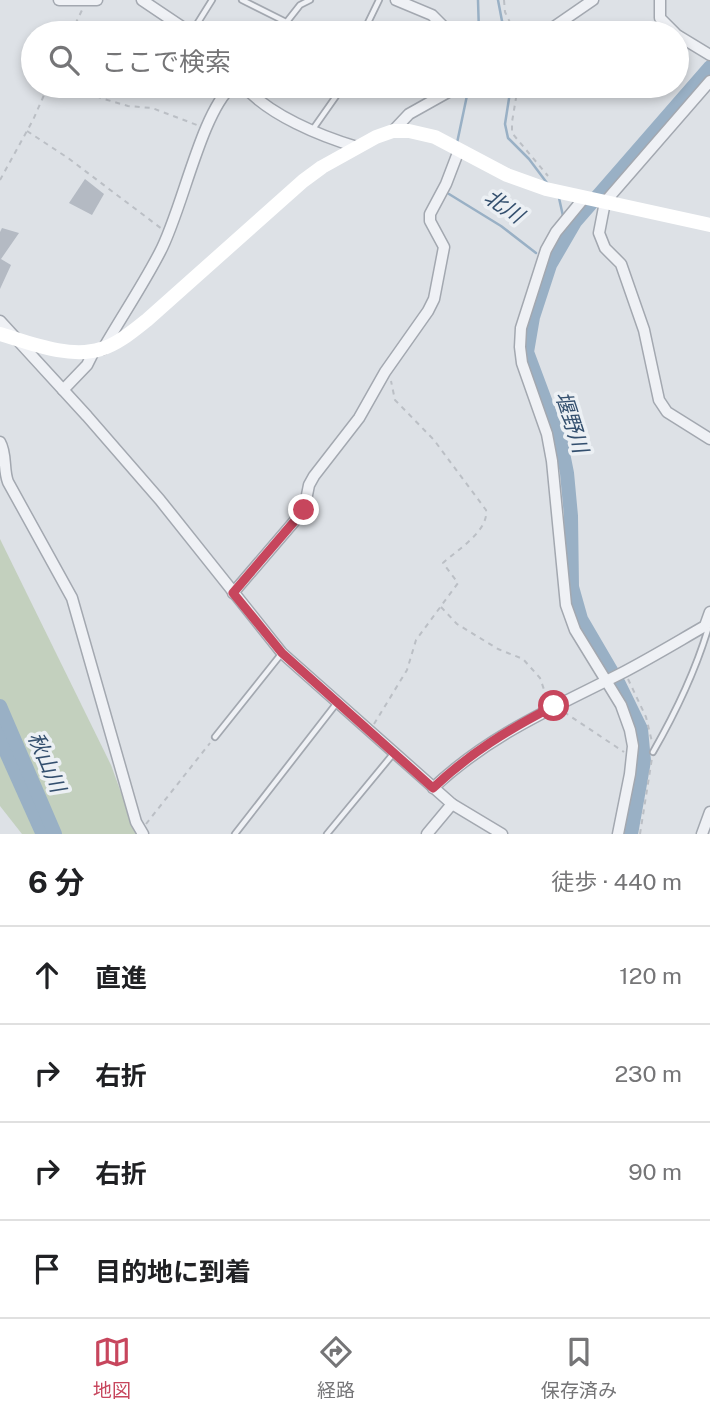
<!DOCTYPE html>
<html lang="ja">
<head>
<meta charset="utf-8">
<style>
	body { margin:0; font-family:"Public Sans","Noto Sans JP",sans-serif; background:#f6f6f6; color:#202124 }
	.stop { position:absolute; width:21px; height:21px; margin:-16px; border:5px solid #c7465d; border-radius:50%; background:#fff }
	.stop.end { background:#c7465d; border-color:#fff; box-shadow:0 2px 7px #0008 }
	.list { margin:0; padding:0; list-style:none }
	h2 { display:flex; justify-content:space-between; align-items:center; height:91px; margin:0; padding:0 28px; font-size:30px }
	h2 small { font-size:23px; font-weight:400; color:#757577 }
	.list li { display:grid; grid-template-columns:46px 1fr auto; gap:21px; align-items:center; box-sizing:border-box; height:98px; padding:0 28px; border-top:2px solid #e0e0e0 }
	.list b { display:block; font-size:26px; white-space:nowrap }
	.list em { font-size:23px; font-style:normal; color:#757577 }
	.icon { flex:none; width:38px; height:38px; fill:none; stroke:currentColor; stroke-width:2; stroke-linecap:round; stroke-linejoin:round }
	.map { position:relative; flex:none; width:710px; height:834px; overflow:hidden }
	.search { position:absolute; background:#fff; box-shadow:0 4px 10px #0003; left:21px; right:21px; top:21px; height:77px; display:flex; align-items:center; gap:18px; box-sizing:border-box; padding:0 24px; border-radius:38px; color:#757577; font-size:26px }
	.sheet { height:483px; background:#fff }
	nav { display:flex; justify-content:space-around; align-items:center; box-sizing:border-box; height:98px; border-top:2px solid #e0e0e0; background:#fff; font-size:19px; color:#757577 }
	nav a { display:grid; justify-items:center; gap:4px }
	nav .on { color:#c7465d }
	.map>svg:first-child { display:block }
	.green { fill:#c3d0be }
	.water { fill:#99b0c5 }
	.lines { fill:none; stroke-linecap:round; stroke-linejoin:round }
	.stream { stroke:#99b0c5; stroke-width:2.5 }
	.river { stroke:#99b0c5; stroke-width:14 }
	.building { fill:#b4bac3 }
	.lane-casing { stroke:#a3a8b0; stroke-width:8 }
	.street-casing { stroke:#a3a8b0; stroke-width:13 }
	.path { stroke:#bbbfc5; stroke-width:2; stroke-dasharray:5 5; stroke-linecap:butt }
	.lane { stroke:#eff1f5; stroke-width:4.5 }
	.street { stroke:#eff1f5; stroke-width:10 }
	.secondary { stroke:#fff; stroke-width:14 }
	.route { stroke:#c7465d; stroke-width:9 }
	.labels { text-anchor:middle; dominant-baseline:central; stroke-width:7; stroke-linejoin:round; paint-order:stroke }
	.water-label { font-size:21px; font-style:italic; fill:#334f6e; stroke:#ecf0f4 }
</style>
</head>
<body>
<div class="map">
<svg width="710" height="834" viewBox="0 0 710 834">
	<rect width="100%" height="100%" fill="#dde1e6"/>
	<polygon class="green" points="0,539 111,765 136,834 22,834 0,806"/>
	<polygon class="water" points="0,717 50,834 35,834 0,756"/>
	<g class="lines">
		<g class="stream">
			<polyline points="478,0 479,33"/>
			<polyline points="498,0 502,21 509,33"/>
			<polyline points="511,86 505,124 508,138 529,159 547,183"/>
			<polyline points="457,143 469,86"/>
			<polyline points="449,194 501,226 536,253"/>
			<polyline points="559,198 563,216"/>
			<polyline points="563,241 563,234"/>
		</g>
		<g class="river">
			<polyline points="0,706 55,834"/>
			<polyline points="631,834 644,761 641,729 619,684 581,619 572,587 571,516 567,473 561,443 527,352 533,317 550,265 575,222 710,67"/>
		</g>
	</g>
	<g class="building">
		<polygon points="85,179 104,194 92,215 69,203"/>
		<polygon points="2,228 19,233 1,259 11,265 0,289 0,232"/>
	</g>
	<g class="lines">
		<defs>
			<g id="lane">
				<polyline points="242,0 286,22"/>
				<polyline points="192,32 212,0"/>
				<polyline points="278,33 300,5 310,0"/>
				<polyline points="363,33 379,0"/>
				<polyline points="313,129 339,92 340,86"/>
				<polyline points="215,737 282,653"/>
				<path d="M653,752C676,712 695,672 708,629"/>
				<polyline points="235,834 336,704"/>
				<polyline points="327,834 393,754"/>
			</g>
			<g id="street">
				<polyline points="59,0 97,0"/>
				<polyline points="142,0 191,33"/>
				<polyline points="396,0 432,15 450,33"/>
				<polyline points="660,0 660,18 675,33"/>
				<polyline points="545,33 593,0"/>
				<polyline points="677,35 710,55"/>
				<polyline points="710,81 605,202 599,233 605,248 621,264 644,330 659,400 667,412 710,439"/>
				<path d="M244,86C269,115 320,136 357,147"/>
				<polyline points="393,131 409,114 459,86"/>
				<polyline points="584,198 556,232 546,250 521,328 520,347 522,363 547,434 552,461 566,605 575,630 621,705 630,730 633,746 630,774 618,834"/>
				<polyline points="0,321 87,416 160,500 282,653 452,804 502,834"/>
				<path d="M103,349C122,316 143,285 160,252C182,211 201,113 232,86"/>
				<polyline points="63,390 87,365 94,351"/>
				<path d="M0,442C7,454 3,469 8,482L72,598L136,822L143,834"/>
				<polyline points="233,593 304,510 309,485 314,476 359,418 385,372 428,311 434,299 444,247 430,221 430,214 446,184 459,150"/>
				<path d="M433,788C489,735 553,708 620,674C649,659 677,642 705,626L710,612"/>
				<polyline points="427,834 452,804"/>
				<polyline points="702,834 710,812"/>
			</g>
		</defs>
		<use href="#lane" class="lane-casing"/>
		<use href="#street" class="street-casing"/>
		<g class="path">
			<polyline points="504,0 505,12 515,33"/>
			<polyline points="71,33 83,8"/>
			<polyline points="68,86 104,99 128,106 152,108 197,125"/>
			<polyline points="518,86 512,122 512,133 548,176"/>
			<polyline points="27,131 68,158 162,229"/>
			<polyline points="0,180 33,120 48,86"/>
			<polyline points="441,607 457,624 498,649 523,659 540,678 548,701"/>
			<polyline points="628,679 646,717 652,742"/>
			<polyline points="564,712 624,752"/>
			<path d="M374,724L407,670L416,640L458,583L443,563C457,550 489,531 486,510L434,440L395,400L391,381"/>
			<polyline points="146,824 210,743"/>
			<polyline points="640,834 652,758"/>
		</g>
		<use href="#lane" class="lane"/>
		<use href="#street" class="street"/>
		<path class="secondary" d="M0,334C30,343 70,359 101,349C118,344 133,331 147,320L303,181L322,167L376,137L393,131H409L435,137L507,175L546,189L710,225"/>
	</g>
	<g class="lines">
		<path class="route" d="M304,510L233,593L282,653L433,788C470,753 509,729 554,706"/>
	</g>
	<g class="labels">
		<g class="water-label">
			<text transform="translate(504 206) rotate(34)">北川</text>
			<text transform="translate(572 422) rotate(72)">堰野川</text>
			<text transform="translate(47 762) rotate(67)">秋山川</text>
		</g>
	</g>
</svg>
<div class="stop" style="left:554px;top:706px"></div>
<div class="stop end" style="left:304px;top:510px"></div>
<div class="search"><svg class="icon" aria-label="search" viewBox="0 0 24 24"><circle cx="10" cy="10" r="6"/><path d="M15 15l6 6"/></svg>ここで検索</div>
</div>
<section class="sheet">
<h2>6 分<small>徒歩 · 440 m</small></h2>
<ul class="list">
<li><svg class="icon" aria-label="ahead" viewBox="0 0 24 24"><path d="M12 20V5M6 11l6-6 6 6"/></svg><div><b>直進</b></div><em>120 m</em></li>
<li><svg class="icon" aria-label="right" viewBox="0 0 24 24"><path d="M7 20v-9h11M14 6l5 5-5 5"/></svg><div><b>右折</b></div><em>230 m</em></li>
<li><svg class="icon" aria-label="right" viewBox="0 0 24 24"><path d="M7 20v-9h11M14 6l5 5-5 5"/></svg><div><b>右折</b></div><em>90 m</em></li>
<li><svg class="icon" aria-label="arrive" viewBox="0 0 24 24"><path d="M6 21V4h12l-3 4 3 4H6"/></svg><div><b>目的地に到着</b></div></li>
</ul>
</section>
<nav>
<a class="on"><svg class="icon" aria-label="map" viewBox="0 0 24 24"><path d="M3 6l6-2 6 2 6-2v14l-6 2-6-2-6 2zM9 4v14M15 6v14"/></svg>地図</a>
<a><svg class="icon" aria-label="directions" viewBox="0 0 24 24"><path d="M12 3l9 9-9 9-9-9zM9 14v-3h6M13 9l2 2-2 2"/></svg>経路</a>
<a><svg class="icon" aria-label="saved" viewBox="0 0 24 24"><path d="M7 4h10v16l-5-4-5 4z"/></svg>保存済み</a>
</nav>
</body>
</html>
